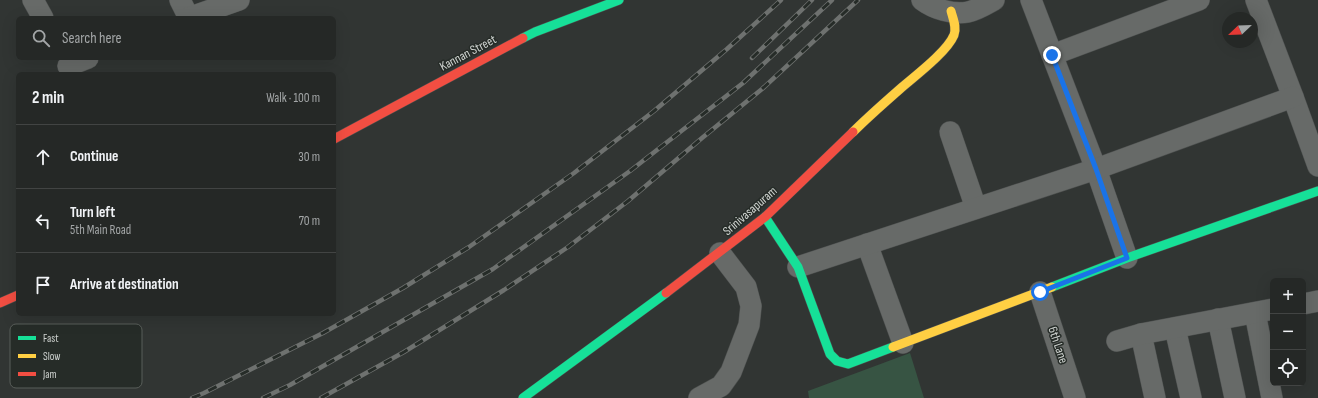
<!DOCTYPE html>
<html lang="en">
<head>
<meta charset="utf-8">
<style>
	body { margin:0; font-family:"Sofia Sans Condensed",sans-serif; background:#2d302e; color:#f1f3f6 }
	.controls { position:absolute; right:12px; bottom:12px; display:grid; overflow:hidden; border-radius:6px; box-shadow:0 4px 16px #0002 }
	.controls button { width:36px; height:36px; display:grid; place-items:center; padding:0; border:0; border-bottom:1px solid #424443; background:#252826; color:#f1f3f6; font:20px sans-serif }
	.compass { position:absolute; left:1222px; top:12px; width:36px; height:36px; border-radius:50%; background:#252826; box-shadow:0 4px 16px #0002; rotate:247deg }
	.stop { position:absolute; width:12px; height:12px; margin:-9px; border:3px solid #1a73e8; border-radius:50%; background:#fff }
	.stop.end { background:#1a73e8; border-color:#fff; box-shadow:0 1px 4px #0008 }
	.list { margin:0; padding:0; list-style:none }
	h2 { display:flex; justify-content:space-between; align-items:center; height:52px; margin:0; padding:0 16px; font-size:17px }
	h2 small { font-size:13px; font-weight:400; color:#a3a6a7 }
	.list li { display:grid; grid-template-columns:26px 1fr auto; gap:12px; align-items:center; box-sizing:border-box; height:64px; padding:0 16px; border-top:1px solid #424443 }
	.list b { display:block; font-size:15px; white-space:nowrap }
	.list p { margin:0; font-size:13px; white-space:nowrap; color:#a3a6a7 }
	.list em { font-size:13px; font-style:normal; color:#a3a6a7 }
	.icon { flex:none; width:22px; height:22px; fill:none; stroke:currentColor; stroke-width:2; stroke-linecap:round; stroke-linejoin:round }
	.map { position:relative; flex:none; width:1318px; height:398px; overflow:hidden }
	.search { position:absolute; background:#252826; box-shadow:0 4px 16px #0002; left:16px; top:16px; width:320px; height:44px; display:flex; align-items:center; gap:10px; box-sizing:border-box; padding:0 14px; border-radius:6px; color:#a3a6a7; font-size:15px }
	.panel { position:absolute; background:#252826; box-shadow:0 4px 16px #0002; left:16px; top:72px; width:320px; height:244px; border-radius:6px }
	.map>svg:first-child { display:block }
	.park { fill:#375443 }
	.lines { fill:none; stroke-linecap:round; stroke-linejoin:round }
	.street-casing { stroke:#4d504f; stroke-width:22 }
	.fast-casing { stroke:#4d504f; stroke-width:10 }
	.slow-casing { stroke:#4d504f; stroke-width:10 }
	.jam-casing { stroke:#4d504f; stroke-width:10 }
	.street { stroke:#676a68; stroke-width:21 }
	.fast { stroke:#16e098; stroke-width:9 }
	.slow { stroke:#ffcf43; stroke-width:9 }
	.jam { stroke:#f24e42; stroke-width:9 }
	.rail-casing { stroke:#6e716f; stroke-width:4.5 }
	.rail { stroke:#262c28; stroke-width:3; stroke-dasharray:9; stroke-linecap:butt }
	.route { stroke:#1a73e8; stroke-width:5 }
	.labels { text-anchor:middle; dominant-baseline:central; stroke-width:3; stroke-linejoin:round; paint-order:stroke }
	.street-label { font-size:13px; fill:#cfd3d0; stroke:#262c28 }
	.key { fill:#262c28; stroke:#595e5a; stroke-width:1 }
	.key-label { font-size:11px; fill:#cfd3d0 }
</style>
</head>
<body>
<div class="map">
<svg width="1318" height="398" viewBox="0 0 1318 398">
	<rect width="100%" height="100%" fill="#313533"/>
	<polygon class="park" points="910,353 924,398 809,398 808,391"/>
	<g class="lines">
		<defs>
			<g id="street">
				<polyline points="33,0 43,18"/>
				<polyline points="180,0 189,18"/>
				<path d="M922,0C934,9 953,15 968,12C977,10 987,4 994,0"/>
				<polyline points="1031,0 1096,169 1127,258"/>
				<polyline points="1256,0 1293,97 1318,166"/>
				<polyline points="188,18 239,0"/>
				<polyline points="1052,55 1199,0"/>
				<polyline points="68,66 88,58"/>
				<polyline points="950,132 976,208"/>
				<polyline points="867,244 903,343"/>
				<polyline points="798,267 1096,169 1293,97"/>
				<polyline points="1040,292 1075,398"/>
				<polyline points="1303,304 1318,301"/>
				<polyline points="1255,313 1272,398"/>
				<polyline points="1218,319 1235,398"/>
				<polyline points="1175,328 1191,398"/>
				<polyline points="1141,334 1155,398"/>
				<polyline points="1117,341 1141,334 1273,309"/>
				<polyline points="699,398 721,386 731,372 749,325 751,306 746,287 720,253"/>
			</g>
			<g id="fast">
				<polyline points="523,38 535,32 619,0"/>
				<polyline points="765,217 798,267 830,354 837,361 848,364 893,347"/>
				<polyline points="1052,287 1127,258 1318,191"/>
				<polyline points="523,398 666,293"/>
			</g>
			<g id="slow">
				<path d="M853,132C868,117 884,103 900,89C915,76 947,52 954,35C957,27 953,19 951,11"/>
				<polyline points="893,347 1052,287"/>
			</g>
			<g id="jam">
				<polyline points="334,139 523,38"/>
				<polyline points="666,293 765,217 853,132"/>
				<polyline points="0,303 18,295"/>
			</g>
		</defs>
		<use href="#street" class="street-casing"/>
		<use href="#fast" class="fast-casing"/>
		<use href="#slow" class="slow-casing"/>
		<use href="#jam" class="jam-casing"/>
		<use href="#street" class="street"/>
		<use href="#fast" class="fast"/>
		<use href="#slow" class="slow"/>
		<use href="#jam" class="jam"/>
		<defs>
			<g id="rail">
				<polyline points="752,58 812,0"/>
				<polyline points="192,398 204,393 323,333 403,288 469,247 574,173 654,111 727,49 781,0"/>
				<polyline points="263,398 290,385 493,269 630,171 743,83 832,0"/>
				<polyline points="321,398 404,352 504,290 568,247 628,201 702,138 762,89 858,0"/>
			</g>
		</defs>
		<use href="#rail" class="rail-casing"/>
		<use href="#rail" class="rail"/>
	</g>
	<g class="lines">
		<polyline class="route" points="1040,292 1127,258 1096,169 1052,55"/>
	</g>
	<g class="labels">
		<g class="street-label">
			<text transform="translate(468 53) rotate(-28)">Kannan Street</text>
			<text transform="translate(750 211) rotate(-41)">Srinivasapuram</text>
			<text transform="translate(1058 345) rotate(72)">6th Lane</text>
		</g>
	</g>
	<rect x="10" y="324" width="132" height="64" rx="6" class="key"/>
	<rect x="18" y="336" width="18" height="4" fill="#16e098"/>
	<rect x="18" y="354" width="18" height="4" fill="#ffcf43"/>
	<rect x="18" y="372" width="18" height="4" fill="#f24e42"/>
	<g class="key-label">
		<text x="43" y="342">Fast</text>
		<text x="43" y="360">Slow</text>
		<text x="43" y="378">Jam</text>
	</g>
</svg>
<div class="controls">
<button>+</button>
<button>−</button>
<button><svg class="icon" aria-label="locate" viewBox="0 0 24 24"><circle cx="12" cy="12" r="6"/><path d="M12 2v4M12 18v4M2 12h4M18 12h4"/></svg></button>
</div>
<svg class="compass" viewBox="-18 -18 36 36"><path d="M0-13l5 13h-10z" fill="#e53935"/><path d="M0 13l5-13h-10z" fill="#a3a6a7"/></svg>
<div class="stop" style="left:1040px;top:292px"></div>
<div class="stop end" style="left:1052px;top:55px"></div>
<div class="search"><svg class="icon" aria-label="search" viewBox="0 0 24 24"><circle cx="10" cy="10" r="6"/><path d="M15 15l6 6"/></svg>Search here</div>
<section class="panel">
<h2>2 min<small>Walk · 100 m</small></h2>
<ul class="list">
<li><svg class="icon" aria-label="ahead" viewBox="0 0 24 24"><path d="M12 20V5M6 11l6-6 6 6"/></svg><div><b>Continue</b></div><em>30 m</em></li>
<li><svg class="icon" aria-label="left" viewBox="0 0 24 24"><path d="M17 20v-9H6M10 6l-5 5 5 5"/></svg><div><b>Turn left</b><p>5th Main Road</p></div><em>70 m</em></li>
<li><svg class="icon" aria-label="arrive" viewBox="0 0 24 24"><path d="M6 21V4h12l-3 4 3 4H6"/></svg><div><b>Arrive at destination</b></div></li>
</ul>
</section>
</div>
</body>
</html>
